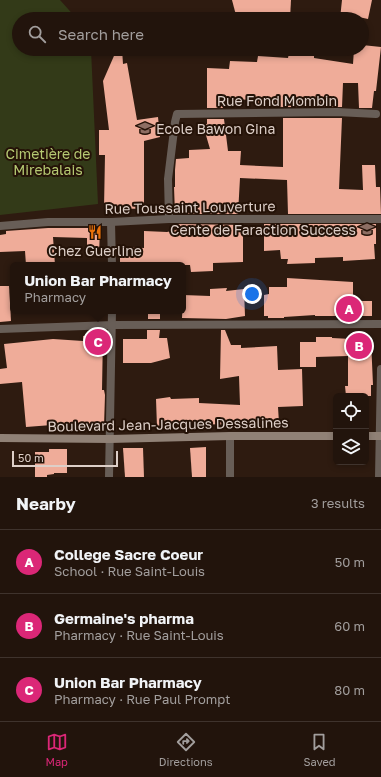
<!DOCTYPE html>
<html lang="en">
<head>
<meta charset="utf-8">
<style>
	body { margin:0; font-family:"Golos Text",sans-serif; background:#2e211a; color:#f1f3f6 }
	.controls { position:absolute; right:12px; bottom:12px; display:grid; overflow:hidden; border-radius:6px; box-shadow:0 2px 6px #0003 }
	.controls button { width:36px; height:36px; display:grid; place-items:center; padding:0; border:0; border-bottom:1px solid #3f332d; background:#22140c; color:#f1f3f6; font:20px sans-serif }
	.scale { position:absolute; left:12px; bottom:10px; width:106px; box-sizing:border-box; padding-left:4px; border:2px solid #ddcfc8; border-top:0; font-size:11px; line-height:14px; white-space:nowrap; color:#ddcfc8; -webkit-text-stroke:3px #241207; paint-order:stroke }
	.you { position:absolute; left:252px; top:294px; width:14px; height:14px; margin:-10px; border:3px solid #fff; border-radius:50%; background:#1a73e8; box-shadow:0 0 0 6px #1a73e833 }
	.badge { display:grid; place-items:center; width:26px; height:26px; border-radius:50%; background:#db2777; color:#fff; font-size:13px; font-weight:700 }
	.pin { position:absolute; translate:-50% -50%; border:2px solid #fff; box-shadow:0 1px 4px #0006 }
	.popup { position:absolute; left:10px; top:262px; width:176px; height:52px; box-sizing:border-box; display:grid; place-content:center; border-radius:6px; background:#22140c; filter:drop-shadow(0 1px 3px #0005); font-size:13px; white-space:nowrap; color:#a29e9d }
	.popup b { font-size:15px; color:#f1f3f6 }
	.popup::after { content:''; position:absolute; left:50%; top:100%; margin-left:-8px; border:8px solid transparent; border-top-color:#22140c }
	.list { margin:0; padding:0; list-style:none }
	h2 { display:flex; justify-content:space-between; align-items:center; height:52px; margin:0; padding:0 16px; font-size:17px }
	h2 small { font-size:13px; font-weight:400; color:#a29e9d }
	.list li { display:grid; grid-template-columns:26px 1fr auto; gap:12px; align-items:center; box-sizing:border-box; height:64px; padding:0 16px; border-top:1px solid #3f332d }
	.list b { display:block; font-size:15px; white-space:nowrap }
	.list p { margin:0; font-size:13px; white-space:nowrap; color:#a29e9d }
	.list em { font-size:13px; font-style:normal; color:#a29e9d }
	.icon { flex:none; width:22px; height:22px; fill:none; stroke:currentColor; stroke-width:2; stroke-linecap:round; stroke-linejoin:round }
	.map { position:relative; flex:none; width:381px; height:477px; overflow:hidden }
	.search { position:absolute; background:#22140c; box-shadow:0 2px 6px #0003; left:12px; right:12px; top:12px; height:44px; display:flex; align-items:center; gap:10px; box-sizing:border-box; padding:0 14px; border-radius:22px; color:#a29e9d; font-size:15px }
	.sheet { height:244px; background:#22140c }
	nav { display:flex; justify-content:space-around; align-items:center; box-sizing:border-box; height:56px; border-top:1px solid #3f332d; background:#22140c; font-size:11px; color:#a29e9d }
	nav a { display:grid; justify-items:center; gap:2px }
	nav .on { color:#db2777 }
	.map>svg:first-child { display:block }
	.green { fill:#333a18 }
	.building { fill:#efac99 }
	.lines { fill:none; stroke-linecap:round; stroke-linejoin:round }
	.street { stroke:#685e57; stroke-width:8 }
	.secondary { stroke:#908176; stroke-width:8 }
	.labels { text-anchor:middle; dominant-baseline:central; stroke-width:4; stroke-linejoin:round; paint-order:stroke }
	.street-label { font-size:14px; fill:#ddcfc8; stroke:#241207 }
	.poi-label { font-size:14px; fill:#ddcfc8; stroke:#241207; text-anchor:start }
	.park-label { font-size:14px; fill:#b5c972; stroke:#241207 }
</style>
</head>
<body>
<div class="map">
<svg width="381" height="477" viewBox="0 0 381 477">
	<rect width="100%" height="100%" fill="#2e1b10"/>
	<polygon class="green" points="0,0 60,0 77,19 19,19 19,49 91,49 98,204 0,215"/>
	<g class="building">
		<polygon points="232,0 291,0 290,19 237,19"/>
		<polygon points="342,0 372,0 368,19 354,16 354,19 340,19"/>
		<polygon points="362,45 381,47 376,91 374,91 372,108 359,108 358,83 343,83 342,107 283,107 267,106 267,104 256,103 256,100 225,99 225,106 223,106 223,108 207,108 207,68 229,69 230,61 257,62 258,56 288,58 289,53 301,53 301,49 314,49 314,58 353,64 354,49 362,49"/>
		<polygon points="117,49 122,49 123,64 127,63 137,120 158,117 160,137 144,141 144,209 104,208 105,155 99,155 99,130 109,130 103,81"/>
		<polygon points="283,118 342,118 339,189 363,190 362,165 375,165 376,187 380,187 381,214 288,214 287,180 240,178 238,214 175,214 174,187 175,187 175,170 176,159 189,158 189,150 210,149 203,125 207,124 207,119 224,119 228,151 241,151 240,165 283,167"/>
		<polygon points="176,224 243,225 243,262 213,263 213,271 191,272 190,265 166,265 165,262 143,262 143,265 120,265 120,247 144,248 144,231 167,232 176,230"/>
		<polygon points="264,224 376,224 376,244 374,244 375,259 343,261 343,257 315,258 315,263 287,264 288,259 281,259 280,250 264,251"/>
		<polygon points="48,228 100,228 99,256 87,256 87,238 53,237 55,265 26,265 25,251 0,252 0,235 6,234 6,231"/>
		<polygon points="287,278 353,282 353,301 372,301 372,316 315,316 315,315 284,317 284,318 268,318 268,316 264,316 264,295 269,294 269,287 287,287"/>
		<polygon points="0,286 9,286 11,321 0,322"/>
		<polygon points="227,288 226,291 244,289 245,316 226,319 182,318 183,295 210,296 210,289"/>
		<rect x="148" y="311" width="12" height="8"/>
		<polygon points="147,330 160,330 159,338 167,338 170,358 151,363 123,363 123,339 147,339"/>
		<polygon points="221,330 225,330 231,345 241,345 241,348 277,346 278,370 302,369 303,406 278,407 279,423 263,426 240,428 240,425 200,424 200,426 173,424 173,426 157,427 156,399 170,397 171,399 199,398 199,403 240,405 239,376 220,379"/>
		<polygon points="103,334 102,390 104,390 105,395 104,426 76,426 52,428 52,425 26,427 22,382 0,384 0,369 7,368 4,344 53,339 83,341 83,336"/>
		<polygon points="316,337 332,337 332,338 371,340 373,385 371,385 371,396 346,396 345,386 348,386 348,356 316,357 316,367 300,367 300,342 316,342"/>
		<polygon points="206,447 206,477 192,477 190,448"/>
		<polygon points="123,448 143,448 144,477 125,477"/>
		<polygon points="49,449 67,449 67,473 54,473 54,474 47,475 47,477 35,477 35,452 49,452"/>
	</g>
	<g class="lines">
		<g class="street">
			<polyline points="169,219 168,179 175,122 177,114 337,112 376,114"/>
			<polyline points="111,222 112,265"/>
			<polyline points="0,226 48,222 111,222 169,219 381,219"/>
			<polyline points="0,329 113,325 381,324"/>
			<polyline points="230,436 230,477"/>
			<polyline points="109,477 112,311"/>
			<polyline points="379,477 381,369"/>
		</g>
		<g class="secondary">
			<polyline points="366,436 381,436"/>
			<polyline points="0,438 110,439 230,436 336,436"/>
		</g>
	</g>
	<defs>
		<symbol id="school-bare" viewBox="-9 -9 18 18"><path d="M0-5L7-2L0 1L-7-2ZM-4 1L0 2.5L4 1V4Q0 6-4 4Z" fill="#8d6e63" stroke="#241207" stroke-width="2.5" paint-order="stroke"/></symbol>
		<symbol id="restaurant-bare" viewBox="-9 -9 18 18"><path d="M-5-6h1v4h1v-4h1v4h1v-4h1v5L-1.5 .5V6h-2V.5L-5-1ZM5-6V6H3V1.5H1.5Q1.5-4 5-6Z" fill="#e8710a" stroke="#241207" stroke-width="2.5" paint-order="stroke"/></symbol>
	</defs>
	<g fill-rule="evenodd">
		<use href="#school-bare" x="135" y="118" width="20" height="20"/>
		<use href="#school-bare" x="357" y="219" width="20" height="20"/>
		<use href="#restaurant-bare" x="85" y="222" width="20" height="20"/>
	</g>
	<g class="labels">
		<g class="street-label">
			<text x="277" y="100">Rue Fond Mombin</text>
			<text transform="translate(190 207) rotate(-1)">Rue Toussaint Louverture</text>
			<text transform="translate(168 424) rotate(-1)">Boulevard Jean-Jacques Dessalines</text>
		</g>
		<g class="poi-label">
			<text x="156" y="128">Ecole Bawon Gina</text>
			<text x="356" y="229" text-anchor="end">Cente de Faraction Success</text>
			<text x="95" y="250" text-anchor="middle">Chez Guerline</text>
		</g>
		<g class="park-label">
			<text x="48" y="153">Cimetière de<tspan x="48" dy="16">Mirebalais</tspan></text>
		</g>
	</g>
</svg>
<div class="controls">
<button><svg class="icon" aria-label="locate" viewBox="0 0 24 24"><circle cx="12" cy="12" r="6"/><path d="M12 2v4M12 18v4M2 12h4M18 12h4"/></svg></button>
<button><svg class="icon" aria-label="layers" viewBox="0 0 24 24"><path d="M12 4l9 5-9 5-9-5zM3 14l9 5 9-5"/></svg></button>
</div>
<div class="scale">50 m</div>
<div class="you"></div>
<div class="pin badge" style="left:349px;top:309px">A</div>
<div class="pin badge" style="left:359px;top:346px">B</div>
<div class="pin badge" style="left:98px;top:342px">C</div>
<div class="popup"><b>Union Bar Pharmacy</b>Pharmacy</div>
<div class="search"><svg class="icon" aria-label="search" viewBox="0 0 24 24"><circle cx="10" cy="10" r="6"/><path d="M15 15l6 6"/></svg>Search here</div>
</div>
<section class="sheet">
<h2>Nearby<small>3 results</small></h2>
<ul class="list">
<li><span class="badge">A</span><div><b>College Sacre Coeur</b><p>School · Rue Saint-Louis</p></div><em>50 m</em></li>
<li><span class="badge">B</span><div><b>Germaine's pharma</b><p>Pharmacy · Rue Saint-Louis</p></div><em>60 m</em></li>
<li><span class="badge">C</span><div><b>Union Bar Pharmacy</b><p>Pharmacy · Rue Paul Prompt</p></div><em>80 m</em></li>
</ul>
</section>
<nav>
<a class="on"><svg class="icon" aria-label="map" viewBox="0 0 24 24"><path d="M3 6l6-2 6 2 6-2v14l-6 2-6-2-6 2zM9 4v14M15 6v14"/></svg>Map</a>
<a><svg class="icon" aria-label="directions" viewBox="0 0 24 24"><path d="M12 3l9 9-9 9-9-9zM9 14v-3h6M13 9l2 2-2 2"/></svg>Directions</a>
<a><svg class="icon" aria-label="saved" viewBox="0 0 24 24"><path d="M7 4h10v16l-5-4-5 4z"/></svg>Saved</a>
</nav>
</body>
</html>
